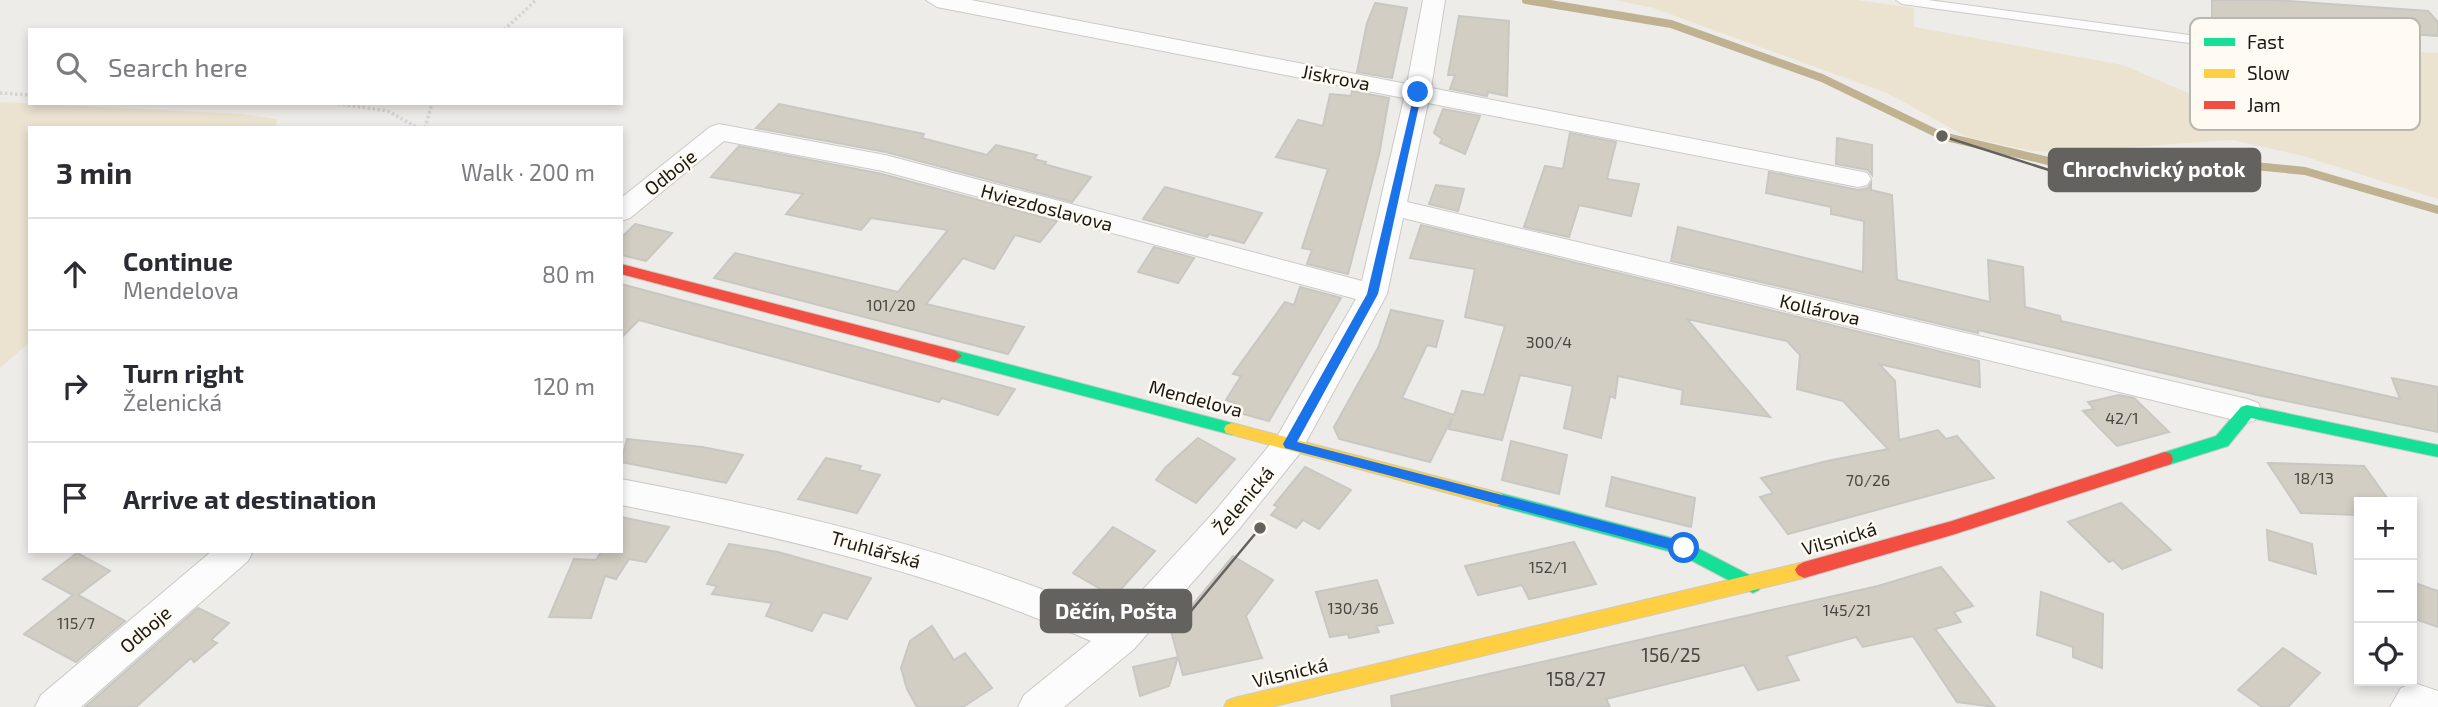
<!DOCTYPE html>
<html lang="en">
<head>
<meta charset="utf-8">
<style>
	body { margin:0; font-family:"Exo 2",sans-serif; background:#f7f7f7; color:#2b2b33 }
	.controls { position:absolute; right:21px; bottom:21px; display:grid; overflow:hidden; border-radius:0px; box-shadow:0 4px 10px #0003 }
	.controls button { width:63px; height:63px; display:grid; place-items:center; padding:0; border:0; border-bottom:2px solid #e1e1e2; background:#fff; color:#2b2b33; font:35px sans-serif }
	.stop { position:absolute; width:21px; height:21px; margin:-16px; border:5px solid #1a73e8; border-radius:50%; background:#fff }
	.stop.end { background:#1a73e8; border-color:#fff; box-shadow:0 2px 7px #0008 }
	.list { margin:0; padding:0; list-style:none }
	h2 { display:flex; justify-content:space-between; align-items:center; height:91px; margin:0; padding:0 28px; font-size:30px }
	h2 small { font-size:23px; font-weight:400; color:#7c7c81 }
	.list li { display:grid; grid-template-columns:46px 1fr auto; gap:21px; align-items:center; box-sizing:border-box; height:112px; padding:0 28px; border-top:2px solid #e1e1e2 }
	.list b { display:block; font-size:26px; white-space:nowrap }
	.list p { margin:0; font-size:23px; white-space:nowrap; color:#7c7c81 }
	.list em { font-size:23px; font-style:normal; color:#7c7c81 }
	.icon { flex:none; width:38px; height:38px; fill:none; stroke:currentColor; stroke-width:2; stroke-linecap:round; stroke-linejoin:round }
	.map { position:relative; flex:none; width:2438px; height:707px; overflow:hidden }
	.search { position:absolute; background:#fff; box-shadow:0 4px 10px #0003; left:28px; top:28px; width:595px; height:77px; display:flex; align-items:center; gap:18px; box-sizing:border-box; padding:0 24px; border-radius:0px; color:#7c7c81; font-size:26px }
	.panel { position:absolute; background:#fff; box-shadow:0 4px 10px #0003; left:28px; top:126px; width:595px; height:427px; border-radius:0px }
	.map>svg:first-child { display:block }
	.green { fill:#ebe3d0 }
	.lines { fill:none; stroke-linecap:round; stroke-linejoin:round }
	.stream { stroke:#c0b290; stroke-width:8 }
	.building { fill:#d3cec3; stroke:#c8c7c3; stroke-width:2 }
	.lane-casing { stroke:#cccac6; stroke-width:2 }
	.street-casing { stroke:#cccac6; stroke-width:2 }
	.fast-casing { stroke:#cccac6; stroke-width:2 }
	.slow-casing { stroke:#cccac6; stroke-width:2 }
	.jam-casing { stroke:#cccac6; stroke-width:2 }
	.path { stroke:#d6d5d4; stroke-width:3.5; stroke-dasharray:2.5 2.5; stroke-linecap:butt }
	.lane { fill:#fcfcfc; fill-rule:evenodd }
	.street { fill:#fcfcfc; fill-rule:evenodd }
	.fast { fill:#16e098; fill-rule:evenodd }
	.slow { fill:#ffcf43; fill-rule:evenodd }
	.jam { fill:#f24e42; fill-rule:evenodd }
	.route { fill:#1a73e8 }
	.labels { text-anchor:middle; dominant-baseline:central; stroke-width:5; stroke-linejoin:round; paint-order:stroke }
	.number-label { font-size:16px; fill:#484640 }
	.street-label { font-size:19px; fill:#1a1815; stroke:#fffbf2 }
	.near-number-label { font-size:19px; fill:#484640 }
	.key { fill:#fffbf2; stroke:#bab7b0; stroke-width:2 }
	.key-label { font-size:19px; fill:#1a1815 }
	.leader { fill:none; stroke:#64625f; stroke-width:2.5 }
	.callout-dot { fill:#64625f; stroke:#fffbf2; stroke-width:2.5 }
	.callout { fill:#64625f; stroke:#64625f; stroke-width:2.5 }
	.callout-label { font-size:21px; text-anchor:middle; font-weight:bold; fill:#fff }
</style>
</head>
<body>
<div class="map">
<svg width="2438" height="707" viewBox="0 0 2438 707">
	<rect width="100%" height="100%" fill="#eeece8"/>
	<g class="green">
		<polygon points="1615,0 1857,0 1914,8 1914,27 2123,65 2226,109 2247,41 2281,47 2438,53 2438,199 2303,156 2232,140 2058,152 2032,151 1967,137 1887,93 1653,8"/>
		<polygon points="0,102 242,114 277,119 276,128 30,128 30,342 0,368"/>
	</g>
	<g class="lines">
		<polyline class="stream" points="1526,0 1671,24 1822,78 1942,136 2048,161 2203,161 2305,171 2438,210"/>
	</g>
	<g class="building">
		<polygon points="2212,0 2274,0 2428,11 2438,22 2438,36 2212,20"/>
		<polygon points="1375,3 1407,8 1392,78 1357,72 1367,23"/>
		<polygon points="1459,16 1509,21 1507,96 1488,92 1487,96 1450,89 1455,75 1448,75"/>
		<polygon points="1352,91 1389,98 1379,155 1348,274 1307,264 1312,250 1302,248 1328,169 1276,157 1298,120 1323,126 1330,94 1351,96"/>
		<polygon points="779,104 924,134 922,138 987,155 996,145 1037,155 1034,159 1046,162 1044,164 1091,177 1072,202 886,152 756,128"/>
		<polygon points="1443,109 1480,116 1465,154 1440,143 1442,139 1434,133"/>
		<polygon points="1570,133 1616,142 1607,179 1639,184 1631,216 1579,205 1569,237 1524,227 1545,166 1563,169"/>
		<polygon points="1837,138 1872,145 1872,175 1868,170 1836,164"/>
		<polygon points="739,146 882,174 1057,221 1040,242 1015,235 994,269 963,258 926,304 1024,327 1008,354 714,278 735,253 898,292 948,230 871,218 861,230 786,214 803,194 711,177"/>
		<polygon points="1769,172 1858,190 1868,188 1871,183 1871,190 1892,195 1897,280 1990,302 1988,260 2023,267 2025,307 2060,316 2061,321 2400,399 2392,378 2438,387 2438,432 2262,396 1978,330 1978,333 1671,261 1678,227 1863,272 1864,221 1831,214 1831,207 1766,193"/>
		<polygon points="1436,185 1464,189 1458,211 1429,204"/>
		<polygon points="1165,187 1262,213 1244,243 1209,234 1207,237 1143,219"/>
		<polygon points="635,224 672,233 646,261 621,255 621,238"/>
		<polygon points="1421,225 1979,361 1980,387 1879,364 1895,381 1899,440 1938,430 1946,439 1957,436 1994,478 1788,534 1760,497 1773,493 1761,478 1827,461 1888,449 1843,401 1797,389 1800,355 1787,341 1687,319 1770,417 1681,404 1683,390 1618,376 1615,398 1610,396 1601,438 1564,428 1573,386 1520,375 1502,440 1449,429 1452,418 1430,462 1339,439 1334,427 1378,348 1391,310 1443,321 1436,347 1427,345 1402,398 1454,415 1462,391 1484,395 1505,326 1465,317 1475,269 1410,258"/>
		<polygon points="1154,247 1194,258 1178,283 1138,272"/>
		<polygon points="621,284 1015,389 998,415 942,398 939,402 921,397 639,320 621,338"/>
		<polygon points="1300,287 1341,298 1269,421 1229,410 1236,404 1226,400 1241,376 1233,374 1285,302 1294,305"/>
		<polygon points="2119,395 2134,398 2169,432 2117,446 2083,411 2094,409 2088,402"/>
		<polygon points="1198,438 1235,459 1196,503 1156,480 1165,468"/>
		<polygon points="627,439 702,447 743,455 726,483 621,462"/>
		<polygon points="1511,441 1567,455 1559,494 1502,480"/>
		<polygon points="826,458 861,466 859,470 880,475 857,513 798,499"/>
		<polygon points="2268,463 2364,466 2387,498 2359,497 2359,515 2301,513"/>
		<polygon points="1305,467 1351,490 1319,529 1303,520 1296,528 1271,515 1278,507 1274,505"/>
		<polygon points="1612,477 1695,498 1691,527 1606,506"/>
		<polygon points="2121,503 2171,550 2122,569 2113,560 2109,562 2068,522"/>
		<polygon points="621,517 669,527 646,562 629,559 616,579 605,576 591,618 549,617 574,559 596,560 602,551 621,551"/>
		<polygon points="1113,527 1155,551 1114,597 1073,573"/>
		<polygon points="2267,530 2312,544 2316,574 2269,560"/>
		<polygon points="1574,542 1596,584 1529,599 1522,585 1478,595 1465,566"/>
		<polygon points="729,544 778,552 871,578 847,619 823,612 812,631 766,616 772,603 712,594 717,586 707,584"/>
		<polygon points="77,553 110,571 78,595 125,621 76,662 24,634 73,595 43,579"/>
		<polygon points="1233,556 1273,580 1246,616 1262,658 1183,675 1171,631"/>
		<polygon points="1941,567 1973,606 1954,612 1961,622 1935,629 1995,707 1957,702 1913,636 1863,647 1856,637 1786,656 1799,680 1758,690 1744,665 1606,699 1610,707 1392,707 1391,696 1878,586"/>
		<polygon points="1377,580 1393,623 1376,626 1379,632 1349,638 1348,634 1330,637 1316,592"/>
		<polygon points="2412,582 2438,591 2438,627 2412,618"/>
		<polygon points="2041,592 2103,614 2102,668 2073,657 2073,647 2037,635"/>
		<polygon points="198,608 229,623 211,640 217,643 194,662 191,658 136,707 85,707"/>
		<polygon points="932,626 954,660 965,653 992,688 963,707 917,707 907,689 901,668 910,641"/>
		<polygon points="2283,648 2320,673 2288,707 2262,707 2238,690"/>
		<polygon points="1178,657 1169,686 1140,696 1133,667"/>
	</g>
	<g class="lines">
		<defs>
			<polygon id="lane" points="1896,0 1928,0 2219,39 2225,43 2219,47 1902,4"/>
			<g id="street">
				<path d="M926,0H971L1407,84L1423,0H1445L1431,88L1858,171L1867,173L1871,179L1867,185L1858,187L1428,103L1407,202L2247,399L2258,403L2262,411L2258,419L2247,423L1403,218L1387,294L1300,453L1239,529L1134,649L1064,707H1018L1024,695L1091,641C941,574 782,537 621,505V479C791,511 957,550 1116,619L1215,511L1278,435L1356,299L883,171L724,141L630,218L621,221V198L710,127L719,124L885,155L1362,281L1404,98L937,7Z"/>
				<polygon points="212,551 253,551 248,561 81,707 35,707 41,695"/>
				<polygon points="2414,683 2438,691 2438,707 2390,707 2401,688"/>
			</g>
			<g id="fast">
				<polygon points="954,350 1232,423 1238,425 1240,429 1238,433 1232,435 948,360 946,356"/>
				<polygon points="2247,405 2438,445 2438,457 2251,418 2228,446 2165,466 2159,464 2157,459 2159,454 2216,436 2241,407"/>
				<polygon points="1496,492 1684,541 1759,580 1762,585 1759,590 1753,593 1679,554 1490,504 1487,499 1490,494"/>
			</g>
			<g id="slow">
				<polygon points="1232,423 1496,492 1502,494 1505,499 1502,504 1496,506 1226,433 1224,429 1226,425"/>
				<polygon points="1804,562 1810,565 1813,570 1810,575 1804,578 1271,707 1224,707 1227,701 1234,698"/>
			</g>
			<g id="jam">
				<polygon points="621,264 954,350 962,356 954,362 621,274"/>
				<polygon points="2165,452 2171,454 2173,459 2171,464 1952,535 1804,578 1798,575 1795,570 1798,565 1804,562 1952,521"/>
			</g>
		</defs>
		<use href="#lane" class="lane-casing"/>
		<use href="#street" class="street-casing"/>
		<use href="#fast" class="fast-casing"/>
		<use href="#slow" class="slow-casing"/>
		<use href="#jam" class="jam-casing"/>
		<g class="path">
			<polyline points="504,30 536,0"/>
			<polyline points="0,93 30,95"/>
			<polyline points="333,103 388,111 418,128"/>
			<polyline points="425,128 432,103"/>
		</g>
		<use href="#lane" class="lane"/>
		<use href="#street" class="street"/>
		<use href="#fast" class="fast"/>
		<use href="#slow" class="slow"/>
		<use href="#jam" class="jam"/>
	</g>
	<polygon class="route" points="1415,90 1422,92 1378,294 1297,442 1684,542 1690,548 1688,552 1684,553 1285,448 1283,444 1367,294"/>
	<g class="labels">
		<g class="number-label">
			<text x="891" y="304">101/20</text>
			<text x="1549" y="341">300/4</text>
			<text x="2122" y="417">42/1</text>
			<text x="2314" y="477">18/13</text>
			<text x="1868" y="479">70/26</text>
			<text x="1548" y="566">152/1</text>
			<text x="1353" y="607">130/36</text>
			<text x="1847" y="609">145/21</text>
			<text x="76" y="622">115/7</text>
		</g>
		<g class="street-label">
			<text transform="translate(1336 77) rotate(11)">Jiskrova</text>
			<text transform="translate(670 172) rotate(-39)">Odboje</text>
			<text transform="translate(1047 207) rotate(15)">Hviezdoslavova</text>
			<text transform="translate(1820 309) rotate(13)">Kollárova</text>
			<text transform="translate(1196 398) rotate(15)">Mendelova</text>
			<text transform="translate(1243 500) rotate(-50)">Želenická</text>
			<text transform="translate(1839 538) rotate(-16)">Vilsnická</text>
			<text transform="translate(876 549) rotate(16)">Truhlářská</text>
			<text transform="translate(145 629) rotate(-41)">Odboje</text>
			<text transform="translate(1290 672) rotate(-13)">Vilsnická</text>
		</g>
		<g class="near-number-label">
			<text x="1671" y="654">156/25</text>
			<text x="1576" y="678">158/27</text>
		</g>
	</g>
	<rect x="2190" y="18" width="230" height="112" rx="10" class="key"/>
	<rect x="2204" y="38" width="31" height="8" fill="#16e098"/>
	<rect x="2204" y="69" width="31" height="9" fill="#ffcf43"/>
	<rect x="2204" y="101" width="31" height="8" fill="#f24e42"/>
	<g class="key-label">
		<text x="2247" y="49">Fast</text>
		<text x="2247" y="80">Slow</text>
		<text x="2247" y="112">Jam</text>
	</g>
	<path class="leader" d="M1942 136L2049 170M1260 528L1191 611"/>
	<g class="callout-dot">
		<circle cx="1942" cy="136" r="7"/>
		<circle cx="1260" cy="528" r="7"/>
	</g>
	<g class="callout">
		<rect x="2049" y="149" width="211" height="42" rx="7"/>
		<rect x="1041" y="590" width="150" height="42" rx="7"/>
	</g>
	<g class="callout-label">
		<text x="2154" y="177">Chrochvický potok</text>
		<text x="1116" y="619">Děčín, Pošta</text>
	</g>
</svg>
<div class="controls">
<button>+</button>
<button>−</button>
<button><svg class="icon" aria-label="locate" viewBox="0 0 24 24"><circle cx="12" cy="12" r="6"/><path d="M12 2v4M12 18v4M2 12h4M18 12h4"/></svg></button>
</div>
<div class="stop" style="left:1684px;top:548px"></div>
<div class="stop end" style="left:1418px;top:92px"></div>
<div class="search"><svg class="icon" aria-label="search" viewBox="0 0 24 24"><circle cx="10" cy="10" r="6"/><path d="M15 15l6 6"/></svg>Search here</div>
<section class="panel">
<h2>3 min<small>Walk · 200 m</small></h2>
<ul class="list">
<li><svg class="icon" aria-label="ahead" viewBox="0 0 24 24"><path d="M12 20V5M6 11l6-6 6 6"/></svg><div><b>Continue</b><p>Mendelova</p></div><em>80 m</em></li>
<li><svg class="icon" aria-label="right" viewBox="0 0 24 24"><path d="M7 20v-9h11M14 6l5 5-5 5"/></svg><div><b>Turn right</b><p>Želenická</p></div><em>120 m</em></li>
<li><svg class="icon" aria-label="arrive" viewBox="0 0 24 24"><path d="M6 21V4h12l-3 4 3 4H6"/></svg><div><b>Arrive at destination</b></div></li>
</ul>
</section>
</div>
</body>
</html>
